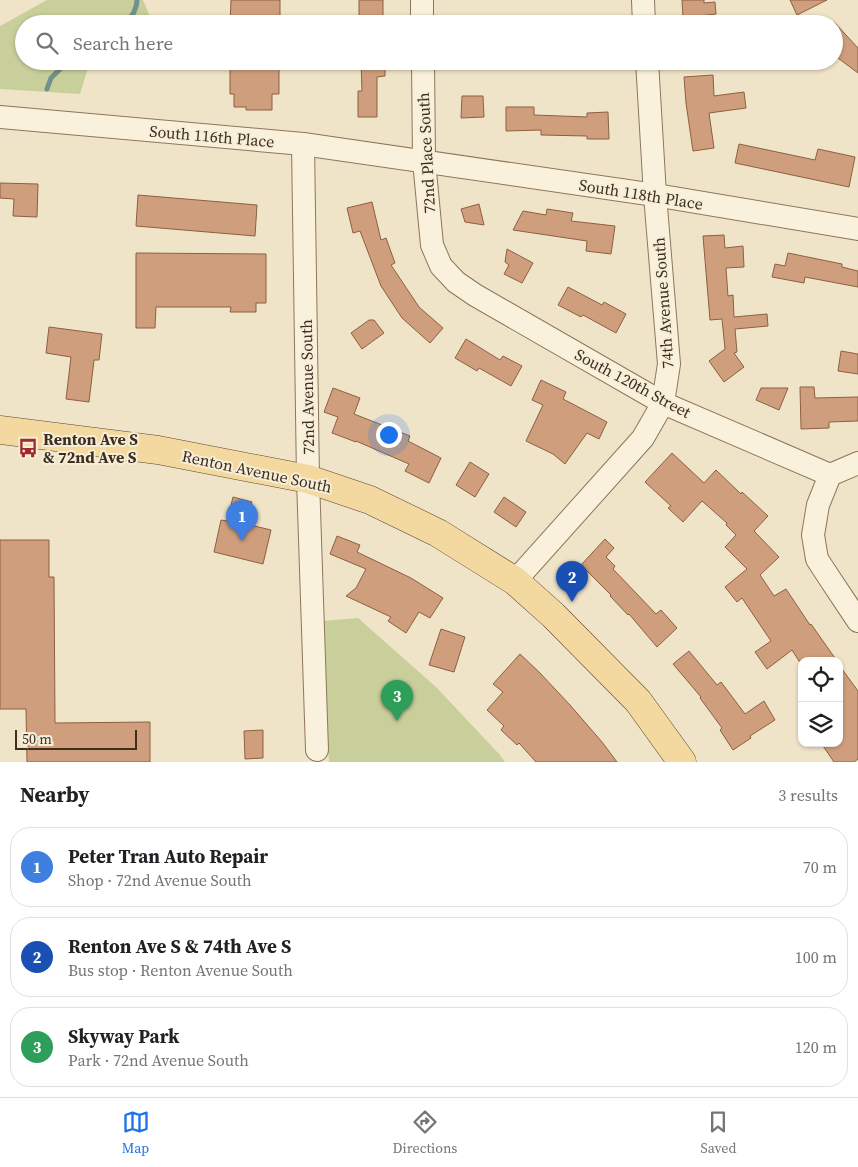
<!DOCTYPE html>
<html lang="en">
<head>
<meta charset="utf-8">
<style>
	body { margin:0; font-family:"Source Serif 4",serif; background:#f6f6f6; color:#202124 }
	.controls { position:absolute; right:15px; bottom:15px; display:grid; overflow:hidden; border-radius:10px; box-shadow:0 1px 4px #0004 }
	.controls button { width:45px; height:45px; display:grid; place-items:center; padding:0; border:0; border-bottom:1px solid #e0e0e0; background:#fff; color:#202124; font:25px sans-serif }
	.scale { position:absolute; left:15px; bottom:12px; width:122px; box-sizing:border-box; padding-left:5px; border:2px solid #3d2e20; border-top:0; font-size:14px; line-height:18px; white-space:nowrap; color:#3d2e20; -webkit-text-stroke:4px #f7eed8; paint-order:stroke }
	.you { position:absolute; left:388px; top:434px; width:18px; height:18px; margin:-12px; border:4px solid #fff; border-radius:50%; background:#1a73e8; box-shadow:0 0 0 8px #1a73e833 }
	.badge { display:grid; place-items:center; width:32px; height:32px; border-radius:50%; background:#1a73e8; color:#fff; font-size:16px; font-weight:700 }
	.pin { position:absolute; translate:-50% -41px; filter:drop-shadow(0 1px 2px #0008) }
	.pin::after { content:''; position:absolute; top:26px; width:18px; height:15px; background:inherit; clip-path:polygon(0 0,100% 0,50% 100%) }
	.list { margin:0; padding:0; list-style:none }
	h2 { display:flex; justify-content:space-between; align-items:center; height:65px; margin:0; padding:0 20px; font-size:21px }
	h2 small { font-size:16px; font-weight:400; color:#757577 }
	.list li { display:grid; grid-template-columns:32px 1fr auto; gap:15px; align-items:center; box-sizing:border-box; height:80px; margin:0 10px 10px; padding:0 10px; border:1px solid #e0e0e0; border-radius:20px }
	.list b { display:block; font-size:19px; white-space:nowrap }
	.list p { margin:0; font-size:16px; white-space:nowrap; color:#757577 }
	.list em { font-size:16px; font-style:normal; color:#757577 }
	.icon { flex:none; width:28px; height:28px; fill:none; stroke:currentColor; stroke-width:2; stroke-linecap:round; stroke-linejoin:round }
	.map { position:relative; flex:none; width:858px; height:762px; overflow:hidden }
	.search { position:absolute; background:#fff; box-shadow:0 1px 4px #0004; left:15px; right:15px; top:15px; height:55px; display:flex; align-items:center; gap:12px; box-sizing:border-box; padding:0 18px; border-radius:28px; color:#757577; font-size:19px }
	.sheet { height:335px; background:#fff }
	nav { display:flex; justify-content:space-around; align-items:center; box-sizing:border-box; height:70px; border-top:1px solid #e0e0e0; background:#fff; font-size:14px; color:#757577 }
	nav a { display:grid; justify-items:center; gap:2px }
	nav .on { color:#1a73e8 }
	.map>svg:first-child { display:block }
	.green { fill:#c9cf9b }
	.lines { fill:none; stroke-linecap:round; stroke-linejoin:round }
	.stream { stroke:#6f938a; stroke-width:5 }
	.building { fill:#cf9f7d; stroke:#8d5f41 }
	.minor-casing { stroke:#8d765c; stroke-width:24 }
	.major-casing { stroke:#5b4430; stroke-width:29 }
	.minor { stroke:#faf1dc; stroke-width:22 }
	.major { stroke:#f3d9a0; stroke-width:28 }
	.labels { text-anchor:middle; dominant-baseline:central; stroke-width:4; stroke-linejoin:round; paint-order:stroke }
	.street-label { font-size:16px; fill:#3d2e20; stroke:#f7eed8 }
	.poi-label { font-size:16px; font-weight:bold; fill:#3d2e20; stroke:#f7eed8; text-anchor:start }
</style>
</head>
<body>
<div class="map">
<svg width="858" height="762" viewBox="0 0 858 762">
	<rect width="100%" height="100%" fill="#f0e4c8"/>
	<g class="green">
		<polygon points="47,0 143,0 153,24 24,24 24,61 90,61 80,94 0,89 0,26"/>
		<polygon points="358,618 436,687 500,755 505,762 329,762 322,621"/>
	</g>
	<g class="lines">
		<g class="stream">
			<path d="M125,24C132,17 137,10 137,0"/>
			<polyline points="47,89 51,78 68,61"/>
		</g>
	</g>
	<g class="building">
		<polygon points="231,0 280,0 280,24 230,24"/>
		<rect x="359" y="0" width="24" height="24"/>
		<polygon points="682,0 704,0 704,3 715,2 716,14 683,18"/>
		<polygon points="790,0 827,0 797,15"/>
		<polygon points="834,22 858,48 858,73 834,55"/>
		<polygon points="230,61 279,61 279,94 272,94 272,110 246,110 246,107 234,107 234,94 230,94"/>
		<polygon points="361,61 385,61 385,76 377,77 377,117 358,117 358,91 362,91"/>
		<polygon points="713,75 714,96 744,92 746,108 709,113 714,148 693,151 686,103 684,77"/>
		<polygon points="462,96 483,96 484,117 461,118"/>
		<polygon points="506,107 534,107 534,115 587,117 587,113 608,112 609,139 587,139 587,136 541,135 541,130 506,131"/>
		<polygon points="739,144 815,160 818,149 855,157 849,187 735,163"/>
		<polygon points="0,183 38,184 37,217 13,216 14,199 0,198"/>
		<polygon points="138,195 257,205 255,236 136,226"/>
		<polygon points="372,202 381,240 386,238 395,263 391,265 419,307 443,328 430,343 402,318 381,286 360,231 353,233 347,208"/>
		<polygon points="479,204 484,225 465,222 461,209"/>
		<polygon points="547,209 573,213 571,221 615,226 611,254 586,251 587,241 513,230 523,211 546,215"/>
		<polygon points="724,235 725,248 743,246 744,267 726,268 728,296 733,295 734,317 767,314 768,326 735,329 737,352 734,353 744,367 724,382 709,361 725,349 722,319 710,320 703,236"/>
		<polygon points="507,249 533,263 522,283 504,274 509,265 505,262"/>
		<polygon points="136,253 266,254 266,303 256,303 256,312 230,312 231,307 156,307 155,328 136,328"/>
		<polygon points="788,253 842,264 842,267 858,271 858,287 805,277 804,283 772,277 775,264 785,266"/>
		<polygon points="568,287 602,305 604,302 626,314 616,333 583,315 581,317 558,305"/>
		<polygon points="369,320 374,320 384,333 362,349 351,333"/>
		<polygon points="49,327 102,334 99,360 94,360 89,402 66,399 71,357 46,353"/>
		<polygon points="466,339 500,360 503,356 522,366 511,386 479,368 477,371 455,358"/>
		<polygon points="841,351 858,354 858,374 838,371"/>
		<polygon points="541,380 566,392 563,399 607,422 599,439 587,433 565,464 553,454 526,441 543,405 532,400"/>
		<polygon points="800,387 814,387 815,398 858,397 858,421 829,422 829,428 801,429"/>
		<polygon points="333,388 360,398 354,414 410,436 408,441 441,458 429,483 405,471 409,464 356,441 356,442 332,433 338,417 324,412"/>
		<polygon points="761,388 788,388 779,410 756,400"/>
		<polygon points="672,453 704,483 716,470 741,494 742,492 768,516 754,531 779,557 760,575 774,596 786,589 810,625 811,624 837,661 799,661 792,650 767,669 755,652 771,641 742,598 737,602 725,587 747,569 725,547 736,535 726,525 727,523 702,501 683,522 668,508 671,506 645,482"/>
		<polygon points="470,462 489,474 475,497 456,485"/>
		<polygon points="233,497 252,502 246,524 271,530 263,564 214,552 221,520 227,521"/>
		<polygon points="504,497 526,512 516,527 494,512"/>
		<polygon points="337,536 360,545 357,552 411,578 443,598 430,618 419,612 406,633 388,621 391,617 346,596 356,588 366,569 330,554"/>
		<polygon points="605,539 614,548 606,557 615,566 613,569 656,614 661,610 677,628 657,647 629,614 628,615 610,596 611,595 581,565"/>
		<polygon points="0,540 49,540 49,577 54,577 55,723 150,722 150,762 27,762 26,709 0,709"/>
		<polygon points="441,629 465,637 454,672 429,665"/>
		<polygon points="689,651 717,685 721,682 745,714 764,701 775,720 750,736 751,738 733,750 720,730 722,728 700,698 701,697 673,664"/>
		<polygon points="520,654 539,672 570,705 602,742 617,762 536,762 519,743 517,745 501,730 504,726 487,710 503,692 493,684"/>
		<polygon points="839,665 858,691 858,759 854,762 834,762 821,743 839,743"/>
		<polygon points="263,730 263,758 245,759 244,731"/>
	</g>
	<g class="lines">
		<defs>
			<g id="minor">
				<polyline points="422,0 422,24"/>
				<polyline points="643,0 644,24"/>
				<polyline points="423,61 424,161 432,245 441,266 456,282 475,295 663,403 830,475 858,463"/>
				<polyline points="0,117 303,144 655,195 858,229"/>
				<polyline points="303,144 308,479 317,750"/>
				<polyline points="830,475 818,505 813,535 817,559 830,579 858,621"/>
				<polyline points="515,581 643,438 663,403 669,364 655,195 647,61"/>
			</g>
			<polyline id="major" points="0,430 158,450 308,479 370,500 438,533 515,581 553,615 638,701 682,762"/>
		</defs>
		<use href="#minor" class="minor-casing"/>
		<use href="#major" class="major-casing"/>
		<use href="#minor" class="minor"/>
		<use href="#major" class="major"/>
	</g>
	<defs>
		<symbol id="bus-bare" viewBox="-9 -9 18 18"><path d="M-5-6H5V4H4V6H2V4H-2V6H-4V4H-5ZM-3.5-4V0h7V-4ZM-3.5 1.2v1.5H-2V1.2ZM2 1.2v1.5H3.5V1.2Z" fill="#9e2a2b" stroke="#f7eed8" stroke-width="2.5" paint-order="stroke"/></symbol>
	</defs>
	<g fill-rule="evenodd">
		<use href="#bus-bare" x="14" y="434" width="28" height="28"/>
	</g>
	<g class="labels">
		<g class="street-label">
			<text transform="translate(212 136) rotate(5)">South 116th Place</text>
			<text transform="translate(426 153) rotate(-93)">72nd Place South</text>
			<text transform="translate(641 194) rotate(9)">South 118th Place</text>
			<text transform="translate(663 303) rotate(-94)">74th Avenue South</text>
			<text transform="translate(633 383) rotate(28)">South 120th Street</text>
			<text transform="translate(307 387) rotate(-91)">72nd Avenue South</text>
			<text transform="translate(257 471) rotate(12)">Renton Avenue South</text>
		</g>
		<g class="poi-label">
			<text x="43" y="439">Renton Ave S<tspan x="43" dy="18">&amp; 72nd Ave S</tspan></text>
		</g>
	</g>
</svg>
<div class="controls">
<button><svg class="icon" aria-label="locate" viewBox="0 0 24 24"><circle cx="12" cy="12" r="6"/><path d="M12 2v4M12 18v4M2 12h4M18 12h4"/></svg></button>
<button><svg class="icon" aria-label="layers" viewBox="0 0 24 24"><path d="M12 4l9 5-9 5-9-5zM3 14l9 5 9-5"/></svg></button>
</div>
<div class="scale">50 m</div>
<div class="you"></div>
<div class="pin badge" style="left:242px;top:541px;background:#3f7fe0">1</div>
<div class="pin badge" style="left:572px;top:602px;background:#1a4fb4">2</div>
<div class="pin badge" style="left:397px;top:721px;background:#2e9e5b">3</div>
<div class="search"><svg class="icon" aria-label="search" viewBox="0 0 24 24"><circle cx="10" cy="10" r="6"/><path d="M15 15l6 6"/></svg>Search here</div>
</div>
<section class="sheet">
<h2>Nearby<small>3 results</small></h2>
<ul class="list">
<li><span class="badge" style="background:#3f7fe0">1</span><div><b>Peter Tran Auto Repair</b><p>Shop · 72nd Avenue South</p></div><em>70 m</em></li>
<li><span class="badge" style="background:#1a4fb4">2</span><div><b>Renton Ave S &amp; 74th Ave S</b><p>Bus stop · Renton Avenue South</p></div><em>100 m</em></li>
<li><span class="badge" style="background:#2e9e5b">3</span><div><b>Skyway Park</b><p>Park · 72nd Avenue South</p></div><em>120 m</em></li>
</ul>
</section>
<nav>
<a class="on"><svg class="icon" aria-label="map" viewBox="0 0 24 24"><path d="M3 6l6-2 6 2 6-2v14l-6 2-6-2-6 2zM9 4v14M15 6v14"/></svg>Map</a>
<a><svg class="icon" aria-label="directions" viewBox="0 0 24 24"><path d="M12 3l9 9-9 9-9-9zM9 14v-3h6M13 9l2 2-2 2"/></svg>Directions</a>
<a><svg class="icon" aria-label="saved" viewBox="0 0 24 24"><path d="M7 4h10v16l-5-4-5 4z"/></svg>Saved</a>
</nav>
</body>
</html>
